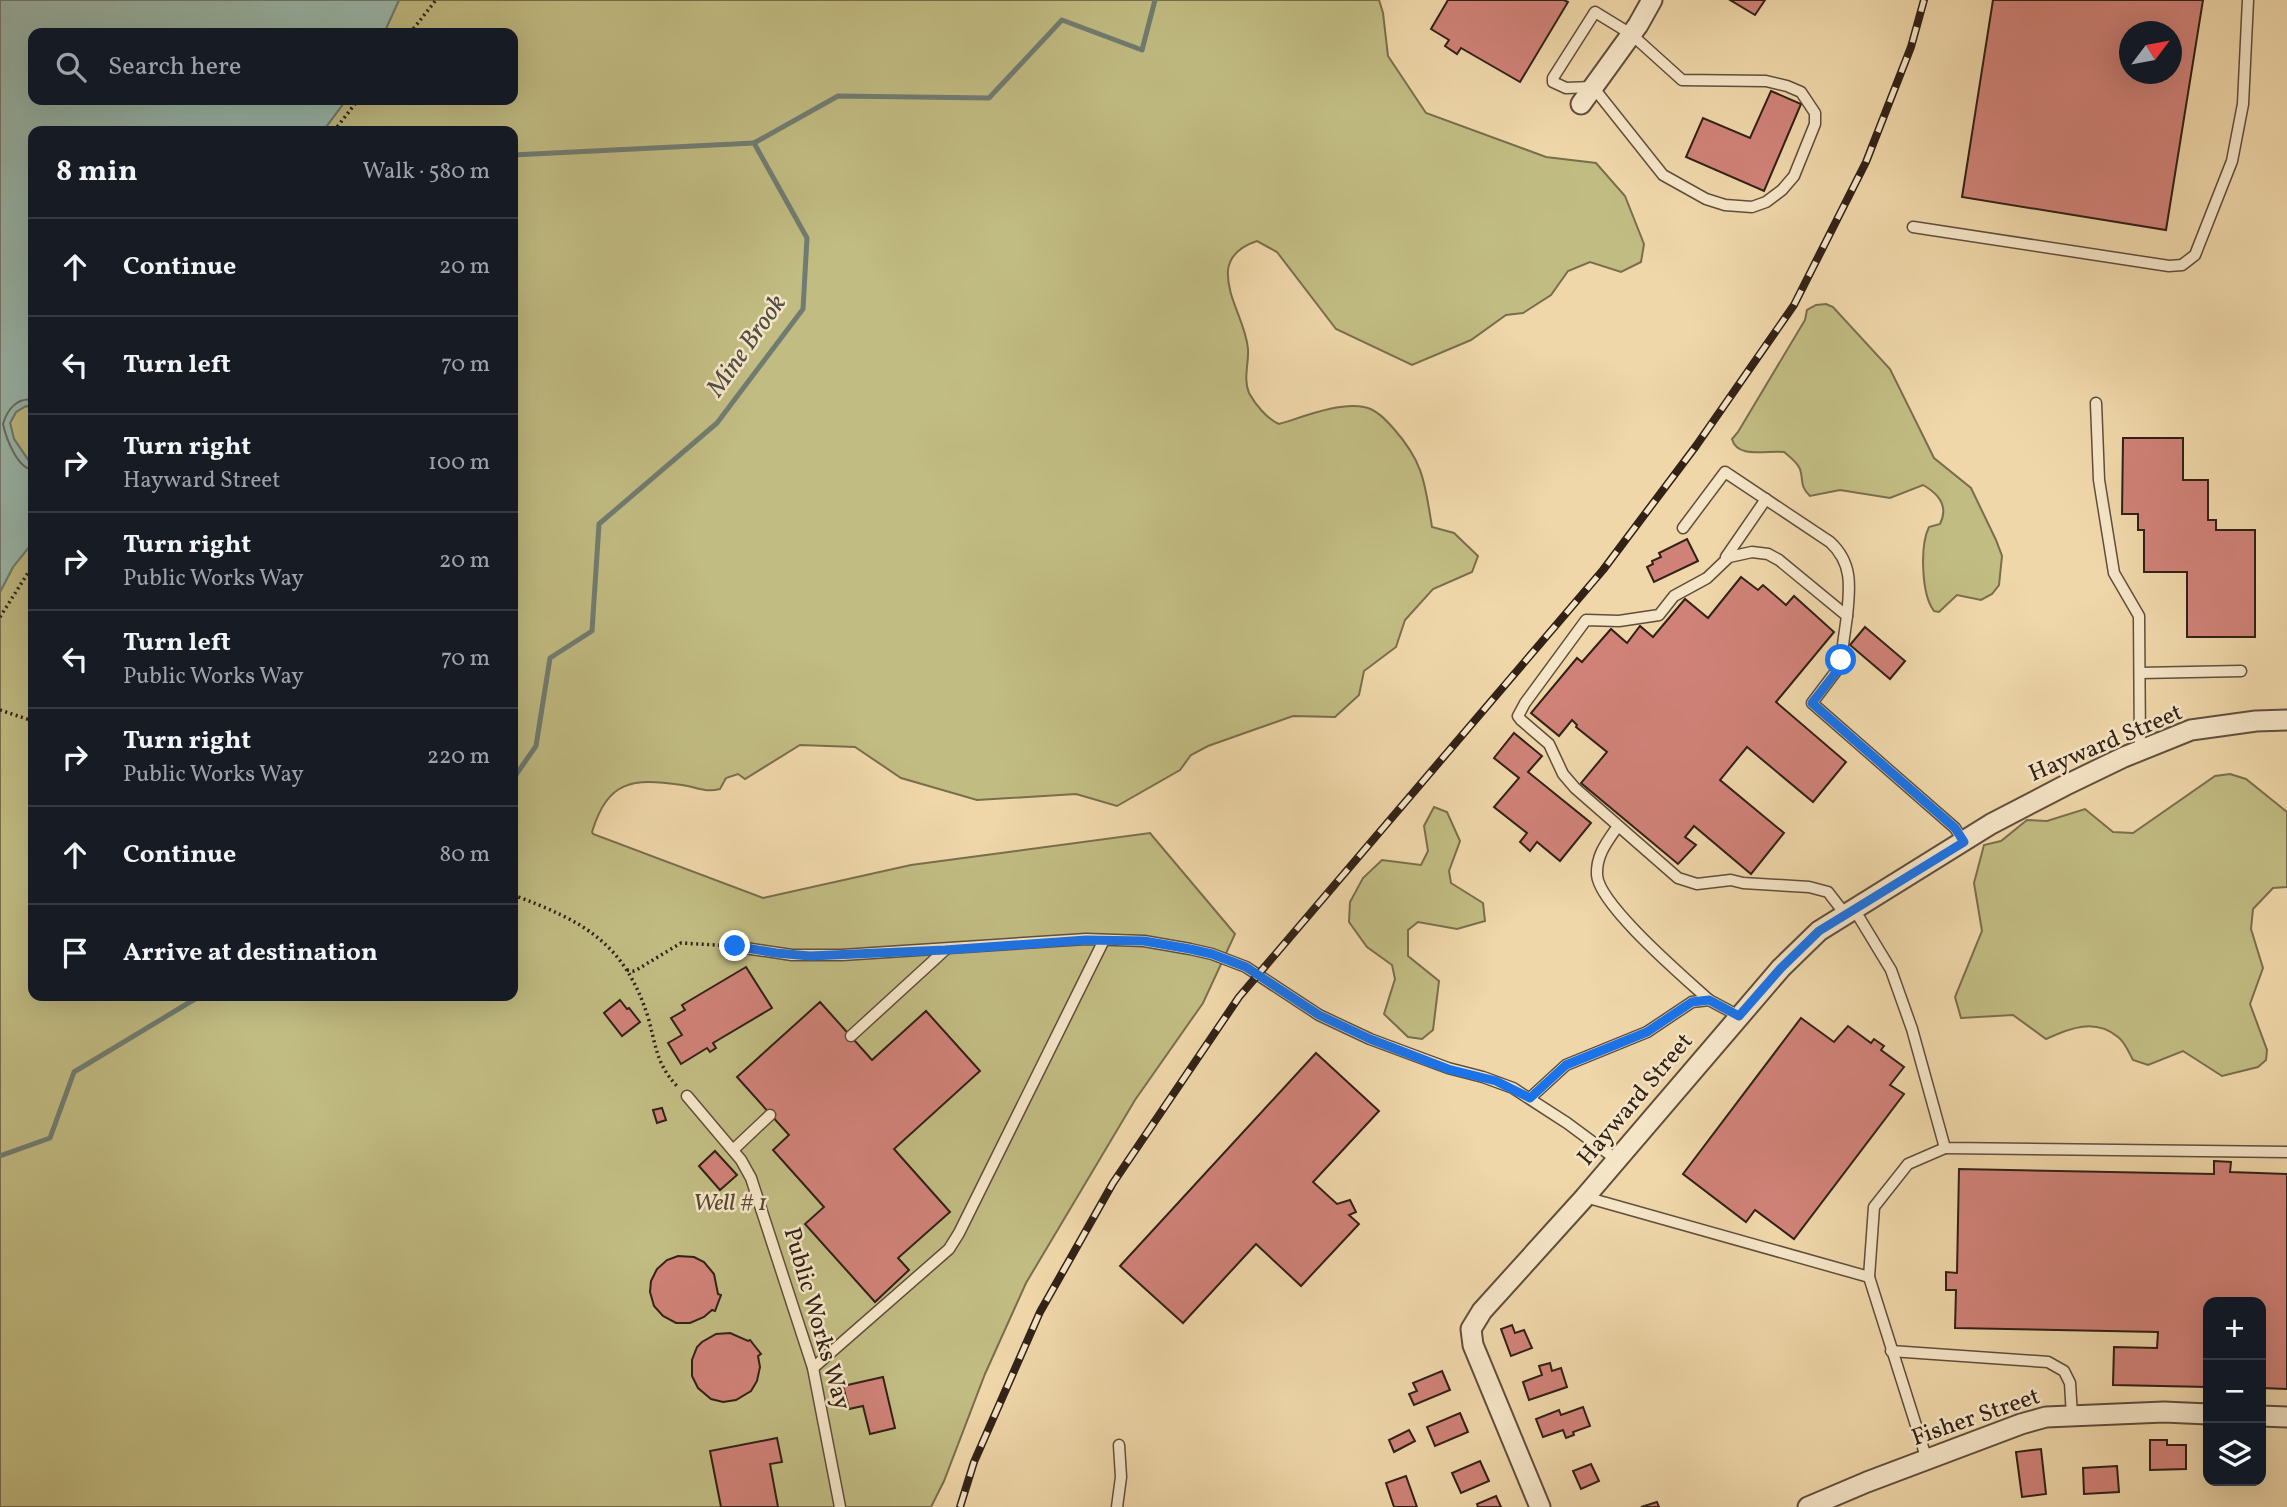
<!DOCTYPE html>
<html lang="en">
<head>
<meta charset="utf-8">
<style>
	body { margin:0; font-family:Vollkorn,serif; background:#242831; color:#f1f3f6 }
	.controls { position:absolute; right:21px; bottom:21px; display:grid; overflow:hidden; border-radius:14px; box-shadow:0 7px 28px #0002 }
	.controls button { width:63px; height:63px; display:grid; place-items:center; padding:0; border:0; border-bottom:2px solid #363941; background:#171b24; color:#f1f3f6; font:35px sans-serif }
	.compass { position:absolute; left:2119px; top:21px; width:63px; height:63px; border-radius:50%; background:#171b24; box-shadow:0 7px 28px #0002; rotate:58deg }
	.stop { position:absolute; width:21px; height:21px; margin:-16px; border:5px solid #1a73e8; border-radius:50%; background:#fff }
	.stop.end { background:#1a73e8; border-color:#fff; box-shadow:0 2px 7px #0008 }
	.list { margin:0; padding:0; list-style:none }
	h2 { display:flex; justify-content:space-between; align-items:center; height:91px; margin:0; padding:0 28px; font-size:30px }
	h2 small { font-size:23px; font-weight:400; color:#9ea1a6 }
	.list li { display:grid; grid-template-columns:46px 1fr auto; gap:21px; align-items:center; box-sizing:border-box; height:98px; padding:0 28px; border-top:2px solid #363941 }
	.list b { display:block; font-size:26px; white-space:nowrap }
	.list p { margin:0; font-size:23px; white-space:nowrap; color:#9ea1a6 }
	.list em { font-size:23px; font-style:normal; color:#9ea1a6 }
	.icon { flex:none; width:38px; height:38px; fill:none; stroke:currentColor; stroke-width:2; stroke-linecap:round; stroke-linejoin:round }
	.map { position:relative; flex:none; width:2287px; height:1507px; overflow:hidden }
	.search { position:absolute; background:#171b24; box-shadow:0 7px 28px #0002; left:28px; top:28px; width:490px; height:77px; display:flex; align-items:center; gap:18px; box-sizing:border-box; padding:0 24px; border-radius:14px; color:#9ea1a6; font-size:26px }
	.panel { position:absolute; background:#171b24; box-shadow:0 7px 28px #0002; left:28px; top:126px; width:490px; height:875px; border-radius:14px }
	.map>svg:first-child { display:block }
	.green { fill:#c1bc82; stroke:#796e4c; stroke-width:2 }
	.water { fill:#9ab9ad; stroke:#707c71; stroke-width:2 }
	.lines { fill:none; stroke-linecap:round; stroke-linejoin:round }
	.shore { stroke:#666d62; stroke-width:2 }
	.stream { stroke:#707c71; stroke-width:5 }
	.building { fill:#d08278; stroke:#312117; stroke-width:2; fill-rule:evenodd }
	.service-casing { stroke:#604e3c; stroke-width:13 }
	.minor-casing { stroke:#604e3c; stroke-width:23 }
	.path { stroke:#312117; stroke-width:3.5; stroke-dasharray:2 3.5; stroke-linecap:butt }
	.service { stroke:#f5e5c7; stroke-width:10 }
	.minor { stroke:#f5e5c7; stroke-width:19 }
	.rail-casing { stroke:#312117; stroke-width:8 }
	.rail { stroke:#f5e5c7; stroke-width:5; stroke-dasharray:16; stroke-linecap:butt }
	.route { stroke:#1a73e8; stroke-width:9 }
	.labels { text-anchor:middle; dominant-baseline:central; stroke-width:5; stroke-linejoin:round; paint-order:stroke }
	.street-label { font-size:24px; fill:#312117; stroke:#f5e5c7 }
	.park-label { font-size:24px; font-style:italic; fill:#554832; stroke:#f5e5c7 }
	.water-label { font-size:26px; font-style:italic; fill:#504f44; stroke:#f5e5c7 }
</style>
</head>
<body>
<div class="map">
<svg width="2287" height="1507" viewBox="0 0 2287 1507">
	<rect width="100%" height="100%" fill="#efd7a9"/>
	<filter id="stains"><feTurbulence type="fractalNoise" baseFrequency=".00286" numOctaves="4"/><feColorMatrix values="0 0 0 0 .2 0 0 0 0 .09 0 0 0 0 .02 0 0 0 .5 -.17"/></filter>
	<radialGradient id="worn" r=".72"><stop offset=".6" stop-color="#630" stop-opacity="0"/><stop offset="1" stop-color="#630" stop-opacity=".3"/></radialGradient>
	<g class="green">
		<path d="M399,0H1379L1383,13L1388,56L1426,113L1546,157L1596,163L1625,196L1644,244L1641,262L1621,272L1590,262L1568,271L1551,295L1523,313L1506,315L1471,340L1412,365L1336,329L1277,252L1257,241C1242,246 1230,254 1228,270C1226,297 1246,323 1248,349C1249,363 1243,379 1249,393C1255,404 1267,419 1279,424C1303,417 1339,402 1364,407C1376,409 1386,420 1394,429C1424,463 1425,484 1432,527L1454,533L1478,556L1472,572L1433,589L1405,620L1396,647L1364,671L1359,695L1335,717L1293,716L1208,746L1191,755L1180,770L1117,806L1076,794L977,800L901,778L855,747L800,745L745,779L738,774L726,778L720,789C704,793 697,787 682,785C632,778 608,780 592,832L593,834L763,898L911,865L1150,833L1235,934L1203,1003L1135,1100L1026,1283L985,1374L944,1481L931,1507H0V592L13,567L33,542V996H513V131H323L346,100H513V33H384Z"/>
		<path d="M1826,304L1833,307L1890,369L1934,458L1971,488L1996,540L2002,556L1999,585L1992,594L1981,600L1957,595L1939,612L1934,611C1921,594 1920,545 1929,527L1940,524C1949,506 1939,494 1923,485L1890,498L1840,490L1810,496C1799,485 1804,482 1800,469C1797,462 1790,457 1784,452C1767,450 1737,459 1732,439L1738,432L1805,320L1807,310L1816,305Z"/>
		<polygon points="26,406 33,407 33,467 14,439 10,423 16,412"/>
		<path d="M2230,774L2246,779L2287,812V887L2273,888L2253,909L2251,929L2263,968L2250,1004L2267,1050L2266,1060L2258,1067L2222,1076L2183,1051L2148,1065L2133,1060C2129,1053 2125,1042 2118,1037C2095,1018 2070,1028 2046,1039L2013,1015L1961,1018L1955,997L1982,931L1974,883L1984,845L2001,841L2027,820L2047,821L2085,809L2113,832L2133,833L2215,776Z"/>
		<polygon points="1434,807 1447,812 1460,841 1449,871 1451,883 1483,903 1485,921 1457,929 1418,922 1408,930 1408,956 1439,981 1433,1030 1422,1039 1408,1037 1384,1014 1395,979 1392,965 1367,947 1349,922 1350,902 1363,878 1382,860 1421,865 1428,851 1424,826"/>
	</g>
	<polygon class="water" points="0,0 399,0 384,33 33,33 33,100 346,100 323,131 33,131 33,407 26,406 16,412 10,423 14,439 33,467 33,542 13,567 0,592"/>
	<g class="lines">
		<path class="shore" d="M33,400C17,397 7,410 3,424C6,438 17,468 33,470"/>
		<g class="stream">
			<polyline points="513,155 754,143"/>
			<polyline points="513,779 536,746 550,658 592,631 599,524 717,423 803,309 807,238 754,143 838,96 989,98 1062,20 1142,50 1155,0"/>
			<polyline points="0,1156 50,1138 74,1072 200,996"/>
		</g>
	</g>
	<g class="building">
		<polygon points="1448,0 1564,0 1568,2 1520,82 1461,48 1457,54 1445,46 1449,40 1431,29"/>
		<polygon points="1730,0 1765,0 1755,15"/>
		<path d="M1993,0H2203L2166,230L1962,197ZM2130,32H2172V74H2130Z"/>
		<polygon points="1771,91 1801,104 1764,191 1686,157 1703,118 1750,138"/>
		<polygon points="2123,438 2183,438 2183,480 2208,480 2208,520 2216,520 2216,530 2255,530 2255,637 2187,637 2187,572 2144,572 2144,530 2138,530 2138,514 2122,514"/>
		<polygon points="1687,539 1698,561 1654,582 1647,567 1653,564 1652,561 1661,557 1659,553"/>
		<polygon points="1741,577 1758,590 1763,585 1786,605 1794,596 1834,632 1776,702 1846,762 1813,802 1747,747 1720,780 1784,833 1751,874 1694,826 1685,837 1696,845 1678,864 1581,783 1607,752 1576,727 1577,725 1572,720 1559,736 1531,713 1577,658 1582,662 1611,629 1627,643 1640,626 1653,637 1685,599 1708,618"/>
		<polygon points="1865,627 1905,661 1890,679 1850,645"/>
		<polygon points="1514,733 1542,756 1528,772 1591,823 1560,861 1537,842 1530,851 1520,842 1527,833 1494,807 1519,778 1494,758"/>
		<polygon points="746,967 772,1008 713,1043 716,1048 710,1052 707,1048 681,1064 668,1043 682,1035 671,1018 685,1010 682,1005"/>
		<polygon points="620,1000 627,1009 629,1008 640,1022 622,1036 604,1013"/>
		<polygon points="820,1002 872,1060 926,1011 980,1071 894,1149 950,1212 898,1258 909,1270 875,1302 805,1224 824,1207 773,1150 789,1135 737,1077"/>
		<polygon points="1801,1018 1834,1042 1848,1026 1871,1043 1874,1039 1884,1046 1881,1050 1904,1067 1890,1085 1904,1094 1794,1239 1755,1210 1746,1222 1683,1174"/>
		<polygon points="1316,1053 1379,1111 1313,1182 1337,1204 1350,1200 1356,1212 1349,1215 1359,1224 1301,1286 1256,1244 1183,1323 1120,1266"/>
		<polygon points="662,1108 666,1120 657,1123 653,1110"/>
		<polygon points="715,1151 737,1175 720,1190 699,1166"/>
		<polygon points="2214,1161 2231,1162 2230,1172 2287,1174 2287,1389 2261,1388 2261,1302 2208,1302 2208,1387 2113,1385 2114,1347 2157,1348 2158,1332 1955,1328 1956,1290 1946,1290 1946,1272 1957,1273 1959,1169 2214,1174"/>
		<polygon points="678,1256 694,1257 704,1262 714,1274 718,1294 721,1295 715,1311 712,1310 704,1317 690,1323 676,1323 663,1316 654,1306 650,1292 651,1281 657,1269 667,1260"/>
		<polygon points="1512,1325 1515,1333 1524,1330 1532,1348 1511,1356 1501,1329"/>
		<polygon points="730,1333 748,1341 750,1340 761,1354 758,1356 760,1367 757,1381 751,1391 736,1400 723,1402 711,1399 698,1388 692,1376 692,1360 697,1347 702,1342 716,1334"/>
		<polygon points="1550,1363 1552,1371 1561,1368 1567,1387 1529,1400 1523,1382 1542,1375 1539,1366"/>
		<polygon points="1442,1371 1450,1390 1414,1405 1409,1394 1417,1391 1413,1383"/>
		<polygon points="883,1377 895,1428 870,1434 863,1406 849,1409 843,1386"/>
		<polygon points="1583,1407 1590,1426 1573,1432 1574,1435 1566,1438 1563,1430 1543,1437 1536,1419 1559,1410 1561,1415"/>
		<polygon points="1460,1413 1468,1432 1435,1446 1427,1427"/>
		<polygon points="1409,1430 1415,1441 1394,1452 1389,1440"/>
		<polygon points="777,1438 782,1462 770,1464 778,1507 721,1507 710,1451"/>
		<polygon points="2150,1440 2167,1440 2167,1445 2186,1445 2186,1469 2150,1470"/>
		<polygon points="2041,1449 2046,1494 2022,1497 2016,1452"/>
		<polygon points="1480,1461 1489,1481 1461,1493 1452,1473"/>
		<polygon points="1591,1464 1599,1481 1581,1489 1573,1471"/>
		<polygon points="2117,1466 2119,1492 2084,1494 2083,1468"/>
		<polygon points="1406,1476 1417,1507 1394,1507 1386,1483"/>
		<polygon points="1496,1496 1501,1507 1478,1507 1477,1504"/>
		<polygon points="1657,1502 1659,1507 1641,1507"/>
	</g>
	<g class="lines">
		<defs>
			<g id="service">
				<polygon points="1595,12 1631,34 1682,80 1766,81 1787,86 1801,92 1815,113 1815,124 1794,176 1782,190 1766,202 1752,207 1725,205 1706,199 1663,175 1593,87 1566,88 1553,82 1553,78"/>
				<polyline points="1913,227 2169,266 2182,265 2195,255 2232,161 2243,104 2248,0"/>
				<polyline points="2096,403 2099,480 2114,573 2139,616 2140,750"/>
				<path d="M1683,528L1725,472L1830,542C1853,563 1850,587 1847,616"/>
				<polyline points="1726,557 1766,499"/>
				<polyline points="2140,673 2241,671"/>
				<path d="M1618,826C1607,842 1596,855 1597,875C1599,905 1685,978 1709,1000"/>
				<polyline points="1854,909 1891,970 1912,1029 1945,1148 2287,1152"/>
				<polyline points="1845,914 1828,892 1809,887 1743,883 1731,880 1697,884 1678,878 1575,788 1563,774 1549,744 1521,720 1518,716 1525,703 1586,620 1619,621 1659,615 1674,596 1707,578 1729,557 1752,552 1768,554 1779,560 1847,616 1840,666 1812,703 1955,828 1964,842"/>
				<polyline points="745,948 792,955 842,955 1086,939 1144,941 1190,949 1212,954 1246,967 1319,1015 1370,1039 1448,1068 1483,1077 1513,1088 1567,1123 1617,1160"/>
				<polyline points="851,1036 945,950"/>
				<polyline points="687,1096 741,1160 751,1178 813,1368 840,1507"/>
				<polyline points="1530,1098 1566,1065 1647,1032 1692,1002 1709,1000 1739,1016"/>
				<polyline points="733,1150 770,1115"/>
				<polyline points="1585,1197 1869,1277"/>
				<polyline points="1891,1351 2048,1362 2064,1371 2070,1383 2072,1416"/>
				<polyline points="813,1368 949,1249 959,1233 1104,940"/>
				<polyline points="1927,1460 1869,1277 1874,1207 1908,1164 1945,1148"/>
				<polyline points="1117,1507 1121,1477 1119,1445"/>
			</g>
			<g id="minor">
				<polyline points="1581,104 1638,25 1652,0"/>
				<polyline points="2261,1416 2287,1417"/>
				<polyline points="1540,1507 1473,1345 1471,1329 1482,1311 1585,1197 1781,968 1819,931 1991,824 2064,786 2124,757 2191,730 2256,721 2287,720"/>
				<polyline points="1808,1507 1867,1482 2021,1424 2046,1417 2164,1412 2208,1414"/>
			</g>
		</defs>
		<use href="#service" class="service-casing"/>
		<use href="#minor" class="minor-casing"/>
		<g class="path">
			<polyline points="410,33 436,0"/>
			<polyline points="334,131 358,100"/>
			<polyline points="0,617 33,565"/>
			<polyline points="0,710 33,721"/>
			<path d="M513,895C583,921 624,942 648,1017C656,1045 656,1064 677,1086"/>
			<polyline points="627,970 634,971 638,969 681,943 733,946"/>
		</g>
		<use href="#service" class="service"/>
		<use href="#minor" class="minor"/>
		<defs>
			<polyline id="rail" points="960,1507 974,1462 1040,1312 1113,1183 1239,997 1603,570 1696,446 1794,305 1866,162 1911,47 1924,0"/>
		</defs>
		<use href="#rail" class="rail-casing"/>
		<use href="#rail" class="rail"/>
	</g>
	<g class="lines">
		<polyline class="route" points="735,946 776,953 810,956 945,950 1086,940 1144,941 1190,949 1212,954 1246,967 1319,1015 1370,1039 1448,1069 1496,1081 1530,1098 1566,1065 1647,1032 1692,1002 1709,1000 1739,1016 1781,968 1819,931 1964,842 1955,828 1812,703 1837,671 1841,660"/>
	</g>
	<g class="labels">
		<g class="street-label">
			<text transform="translate(2106 744) rotate(-23)">Hayward Street</text>
			<text transform="translate(1636 1100) rotate(-50)">Hayward Street</text>
			<text transform="translate(816 1319) rotate(74)">Public Works Way</text>
			<text transform="translate(1976 1418) rotate(-19)">Fisher Street</text>
		</g>
		<g class="park-label">
			<text x="730" y="1204">Well # 1</text>
		</g>
		<g class="water-label">
			<text transform="translate(747 346) rotate(-55)">Mine Brook</text>
		</g>
	</g>
	<rect width="100%" height="100%" filter="url(#stains)"/>
	<rect width="100%" height="100%" fill="url(#worn)"/>
</svg>
<div class="controls">
<button>+</button>
<button>−</button>
<button><svg class="icon" aria-label="layers" viewBox="0 0 24 24"><path d="M12 4l9 5-9 5-9-5zM3 14l9 5 9-5"/></svg></button>
</div>
<svg class="compass" viewBox="-18 -18 36 36"><path d="M0-13l5 13h-10z" fill="#e53935"/><path d="M0 13l5-13h-10z" fill="#9ea1a6"/></svg>
<div class="stop" style="left:1841px;top:660px"></div>
<div class="stop end" style="left:735px;top:946px"></div>
<div class="search"><svg class="icon" aria-label="search" viewBox="0 0 24 24"><circle cx="10" cy="10" r="6"/><path d="M15 15l6 6"/></svg>Search here</div>
<section class="panel">
<h2>8 min<small>Walk · 580 m</small></h2>
<ul class="list">
<li><svg class="icon" aria-label="ahead" viewBox="0 0 24 24"><path d="M12 20V5M6 11l6-6 6 6"/></svg><div><b>Continue</b></div><em>20 m</em></li>
<li><svg class="icon" aria-label="left" viewBox="0 0 24 24"><path d="M17 20v-9H6M10 6l-5 5 5 5"/></svg><div><b>Turn left</b></div><em>70 m</em></li>
<li><svg class="icon" aria-label="right" viewBox="0 0 24 24"><path d="M7 20v-9h11M14 6l5 5-5 5"/></svg><div><b>Turn right</b><p>Hayward Street</p></div><em>100 m</em></li>
<li><svg class="icon" aria-label="right" viewBox="0 0 24 24"><path d="M7 20v-9h11M14 6l5 5-5 5"/></svg><div><b>Turn right</b><p>Public Works Way</p></div><em>20 m</em></li>
<li><svg class="icon" aria-label="left" viewBox="0 0 24 24"><path d="M17 20v-9H6M10 6l-5 5 5 5"/></svg><div><b>Turn left</b><p>Public Works Way</p></div><em>70 m</em></li>
<li><svg class="icon" aria-label="right" viewBox="0 0 24 24"><path d="M7 20v-9h11M14 6l5 5-5 5"/></svg><div><b>Turn right</b><p>Public Works Way</p></div><em>220 m</em></li>
<li><svg class="icon" aria-label="ahead" viewBox="0 0 24 24"><path d="M12 20V5M6 11l6-6 6 6"/></svg><div><b>Continue</b></div><em>80 m</em></li>
<li><svg class="icon" aria-label="arrive" viewBox="0 0 24 24"><path d="M6 21V4h12l-3 4 3 4H6"/></svg><div><b>Arrive at destination</b></div></li>
</ul>
</section>
</div>
</body>
</html>
